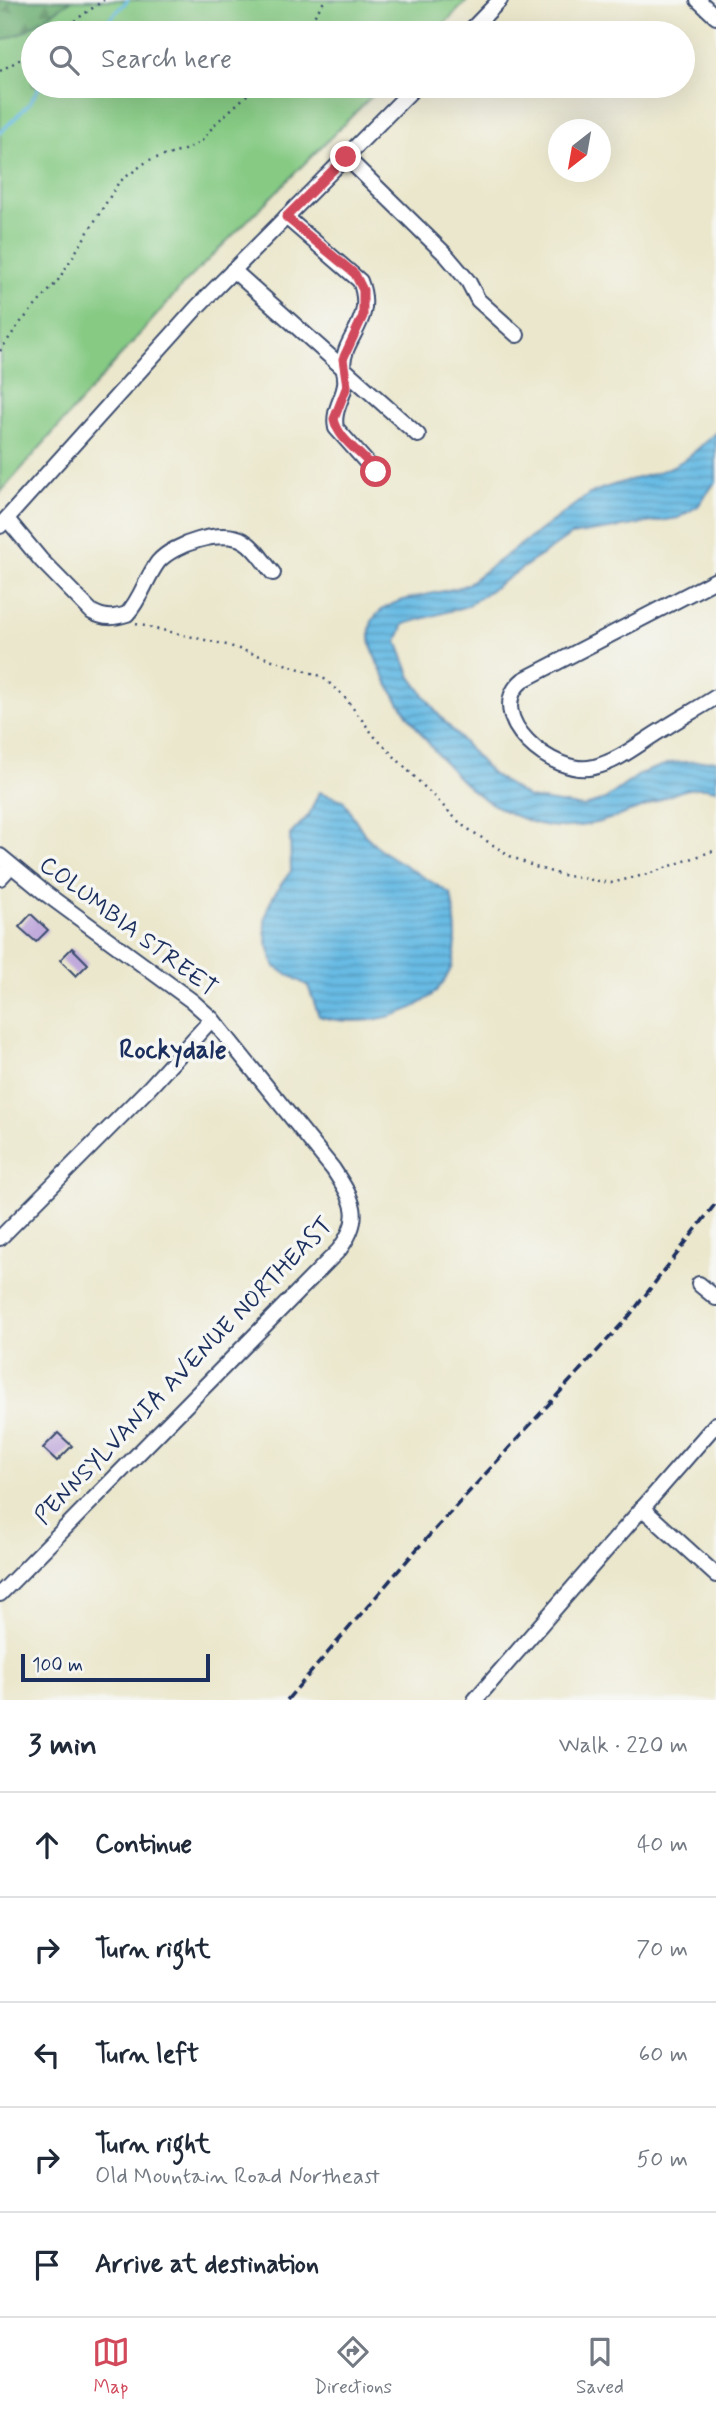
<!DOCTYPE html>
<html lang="en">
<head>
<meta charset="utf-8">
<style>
	body { margin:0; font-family:Mynerve,sans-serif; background:#f2f2f3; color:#1f2937 }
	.compass { position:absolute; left:548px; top:119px; width:63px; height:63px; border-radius:50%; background:#fff; box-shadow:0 7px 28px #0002; rotate:211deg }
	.scale { position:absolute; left:21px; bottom:18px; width:189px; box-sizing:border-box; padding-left:7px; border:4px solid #1b2f5e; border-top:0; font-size:19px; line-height:24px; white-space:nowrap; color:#1b2f5e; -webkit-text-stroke:5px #f6f6f2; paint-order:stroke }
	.stop { position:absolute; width:21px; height:21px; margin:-16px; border:5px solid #d1495b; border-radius:50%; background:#fff }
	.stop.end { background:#d1495b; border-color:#fff; box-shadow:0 2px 7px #0008 }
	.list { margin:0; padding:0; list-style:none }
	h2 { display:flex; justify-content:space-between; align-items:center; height:91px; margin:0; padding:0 28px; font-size:30px }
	h2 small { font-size:23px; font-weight:400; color:#747a83 }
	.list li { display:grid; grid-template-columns:46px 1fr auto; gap:21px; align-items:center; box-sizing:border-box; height:105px; padding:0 28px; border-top:2px solid #e0e1e3 }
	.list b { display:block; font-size:26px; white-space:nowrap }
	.list p { margin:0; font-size:23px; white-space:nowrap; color:#747a83 }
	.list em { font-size:23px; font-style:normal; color:#747a83 }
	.icon { flex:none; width:38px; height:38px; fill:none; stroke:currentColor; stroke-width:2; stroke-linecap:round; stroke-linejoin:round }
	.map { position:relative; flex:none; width:716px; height:1700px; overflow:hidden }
	.search { position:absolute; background:#fff; box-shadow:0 7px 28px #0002; left:21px; right:21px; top:21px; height:77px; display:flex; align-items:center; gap:18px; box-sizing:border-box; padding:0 24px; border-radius:38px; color:#747a83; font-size:26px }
	.sheet { height:616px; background:#fff }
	nav { display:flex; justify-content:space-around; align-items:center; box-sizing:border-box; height:98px; border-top:2px solid #e0e1e3; background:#fff; font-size:19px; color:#747a83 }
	nav a { display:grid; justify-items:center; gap:4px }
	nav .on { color:#d1495b }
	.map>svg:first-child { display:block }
	.grass { fill:#86ca84; stroke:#507c71; stroke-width:2 }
	.forest { fill:url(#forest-firs); stroke:#446e68; stroke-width:2 }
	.water { fill:url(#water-rules); stroke:#4275a1; stroke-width:2 }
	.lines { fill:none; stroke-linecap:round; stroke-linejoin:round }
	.stream { stroke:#68bbe4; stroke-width:3.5 }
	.building { fill:#c1abdc }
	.minor-casing { stroke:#3a4b6e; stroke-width:18 }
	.path { stroke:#3a4b6e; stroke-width:2.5; stroke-dasharray:2 5; stroke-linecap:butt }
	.minor { stroke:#fff; stroke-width:14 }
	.rail { stroke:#1b2f5e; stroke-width:3.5; stroke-dasharray:10 5; stroke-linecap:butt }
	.route { stroke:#d1495b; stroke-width:9 }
	.labels { text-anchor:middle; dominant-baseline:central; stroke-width:7; stroke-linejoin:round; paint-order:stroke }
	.street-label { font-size:24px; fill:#1b2f5e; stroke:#f6f6f2 }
	.neighbourhood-label { font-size:26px; font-weight:bold; fill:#1b2f5e; stroke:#f6f6f2 }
</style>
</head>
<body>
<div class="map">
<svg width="716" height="1700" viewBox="0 0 716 1700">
	<defs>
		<pattern id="forest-firs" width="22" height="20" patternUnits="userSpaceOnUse" patternTransform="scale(1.75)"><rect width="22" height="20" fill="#6cae72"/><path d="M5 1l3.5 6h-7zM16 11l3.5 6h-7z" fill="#588e61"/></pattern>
		<pattern id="water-rules" width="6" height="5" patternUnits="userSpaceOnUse" patternTransform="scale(1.75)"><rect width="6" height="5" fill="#68bbe4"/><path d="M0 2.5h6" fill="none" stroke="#5598bc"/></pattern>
	</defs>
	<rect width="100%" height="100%" fill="#f6f6f2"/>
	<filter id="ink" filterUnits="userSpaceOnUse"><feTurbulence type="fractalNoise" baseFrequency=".0143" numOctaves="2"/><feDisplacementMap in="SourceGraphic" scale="14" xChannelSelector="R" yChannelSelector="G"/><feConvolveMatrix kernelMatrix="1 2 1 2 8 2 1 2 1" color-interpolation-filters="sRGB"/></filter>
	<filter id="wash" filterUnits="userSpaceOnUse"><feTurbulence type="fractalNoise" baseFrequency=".00686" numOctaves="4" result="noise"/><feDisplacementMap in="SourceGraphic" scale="28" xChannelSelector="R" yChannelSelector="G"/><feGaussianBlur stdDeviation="1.57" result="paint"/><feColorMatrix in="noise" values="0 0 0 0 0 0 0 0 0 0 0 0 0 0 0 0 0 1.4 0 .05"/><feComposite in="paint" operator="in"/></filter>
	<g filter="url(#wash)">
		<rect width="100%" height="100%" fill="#ebe7cc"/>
		<polygon class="grass" points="0,0 468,0 435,33 33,33 33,86 382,86 183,285 0,493"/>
		<polygon class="forest" points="0,0 72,0 22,33 0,41"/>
		<g class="water">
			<path d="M716,432V481L698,506L678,518L571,535L467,606L404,624L397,641L411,677L438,714L492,774L529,798L584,807L605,799L642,773L670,763L716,760V790C686,782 668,798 641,808C611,819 581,831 549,826C521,822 484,802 464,783C439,760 350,652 374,618C391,594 439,596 466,585L588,495C618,479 653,479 682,461C694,454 705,442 716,432Z"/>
			<path d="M319,792L343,800L365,835L382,851L451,894C456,921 461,954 446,978C423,1017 359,1029 319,1016L308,986L275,967C258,920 262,909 291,871L290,835L309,815Z"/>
		</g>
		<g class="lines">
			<g class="stream">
				<polyline points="96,33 128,0"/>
				<polyline points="0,133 29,104 40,86"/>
			</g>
		</g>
		<g id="blocks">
			<g class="building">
				<polygon points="31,914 48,930 36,942 19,927"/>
				<polygon points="72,948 88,964 76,976 60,960"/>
				<polygon points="58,1433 72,1446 57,1461 43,1448"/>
			</g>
		</g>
	</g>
	<g filter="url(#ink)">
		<use href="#blocks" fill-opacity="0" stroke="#3a4b6e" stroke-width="2"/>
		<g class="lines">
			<defs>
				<g id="minor">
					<polyline points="698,0 716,17"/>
					<polyline points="468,33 500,0"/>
					<polyline points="346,157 446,255 468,281 478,300 517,335"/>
					<path d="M286,217L360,281C376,322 342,336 343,368L418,435"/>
					<path d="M233,270L343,368C352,392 331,405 336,428L376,473"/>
					<path d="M7,519L41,560L92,612C105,619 114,618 127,614C141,599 146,578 158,562C173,544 223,528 244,541C256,548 264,563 273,573"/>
					<polyline points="0,526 198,306 416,86"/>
					<path d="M716,580L523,680C480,716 555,778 594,767C620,761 642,741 665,728C682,717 699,708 716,697"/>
					<path d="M0,856L45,893L192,1001L212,1019L333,1169C354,1201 364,1217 339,1250L0,1594"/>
					<polyline points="0,878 11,866"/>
					<polyline points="0,1238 150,1087 212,1019"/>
					<polyline points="699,1284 716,1298"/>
					<polyline points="642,1508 716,1575"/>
					<polyline points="475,1700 716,1424"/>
				</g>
			</defs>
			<use href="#minor" class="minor-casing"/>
			<g class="path">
				<polyline points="57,33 104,0"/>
				<polyline points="303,33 325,0"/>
				<polyline points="0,71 33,52"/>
				<polyline points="0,351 19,324 57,282 119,182 149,160 182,151 201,142 215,124 257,86"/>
				<polyline points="136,624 227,645 321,676 343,695 375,737 462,825 510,856 535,867 562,875 611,883 648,874 713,851"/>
			</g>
			<use href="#minor" class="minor"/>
			<polyline class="rail" points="287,1700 417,1549 630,1315 716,1203"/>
		</g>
	</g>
	<g class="lines" filter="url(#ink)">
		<path class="route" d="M346,157L286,217L355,274L363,290V316L343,359L347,386L334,419C339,442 364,453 376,472"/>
	</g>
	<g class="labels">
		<g class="street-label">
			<text transform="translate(128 927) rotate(37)">COLUMBIA STREET</text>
			<text transform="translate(184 1371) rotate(-46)">PENNSYLVANIA AVENUE NORTHEAST</text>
		</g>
		<g class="neighbourhood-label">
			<text x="173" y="1051">Rockydale</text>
		</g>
	</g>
</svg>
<svg class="compass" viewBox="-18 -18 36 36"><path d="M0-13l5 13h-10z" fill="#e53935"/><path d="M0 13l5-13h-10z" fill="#747a83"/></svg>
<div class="scale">100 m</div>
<div class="stop" style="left:376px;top:472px"></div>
<div class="stop end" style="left:346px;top:157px"></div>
<div class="search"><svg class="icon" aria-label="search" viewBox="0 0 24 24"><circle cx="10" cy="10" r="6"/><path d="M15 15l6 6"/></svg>Search here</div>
</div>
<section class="sheet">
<h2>3 min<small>Walk · 220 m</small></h2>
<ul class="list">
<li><svg class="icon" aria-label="ahead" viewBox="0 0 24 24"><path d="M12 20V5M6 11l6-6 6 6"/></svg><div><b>Continue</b></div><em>40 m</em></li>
<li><svg class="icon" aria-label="right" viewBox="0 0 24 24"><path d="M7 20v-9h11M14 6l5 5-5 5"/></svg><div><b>Turn right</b></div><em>70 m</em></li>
<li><svg class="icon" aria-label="left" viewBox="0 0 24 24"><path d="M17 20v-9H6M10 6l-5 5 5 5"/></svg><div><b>Turn left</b></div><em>60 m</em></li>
<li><svg class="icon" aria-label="right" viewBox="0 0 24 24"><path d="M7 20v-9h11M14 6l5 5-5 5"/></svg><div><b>Turn right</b><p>Old Mountain Road Northeast</p></div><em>50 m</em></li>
<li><svg class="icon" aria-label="arrive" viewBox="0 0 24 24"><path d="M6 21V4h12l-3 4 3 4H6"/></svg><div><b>Arrive at destination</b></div></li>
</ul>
</section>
<nav>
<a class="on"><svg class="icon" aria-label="map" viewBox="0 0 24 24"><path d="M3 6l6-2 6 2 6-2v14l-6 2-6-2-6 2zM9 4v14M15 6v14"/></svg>Map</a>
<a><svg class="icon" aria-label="directions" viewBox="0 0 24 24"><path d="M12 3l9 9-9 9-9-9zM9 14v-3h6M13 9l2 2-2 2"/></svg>Directions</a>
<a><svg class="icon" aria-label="saved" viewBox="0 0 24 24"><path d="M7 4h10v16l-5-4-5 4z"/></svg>Saved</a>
</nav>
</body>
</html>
